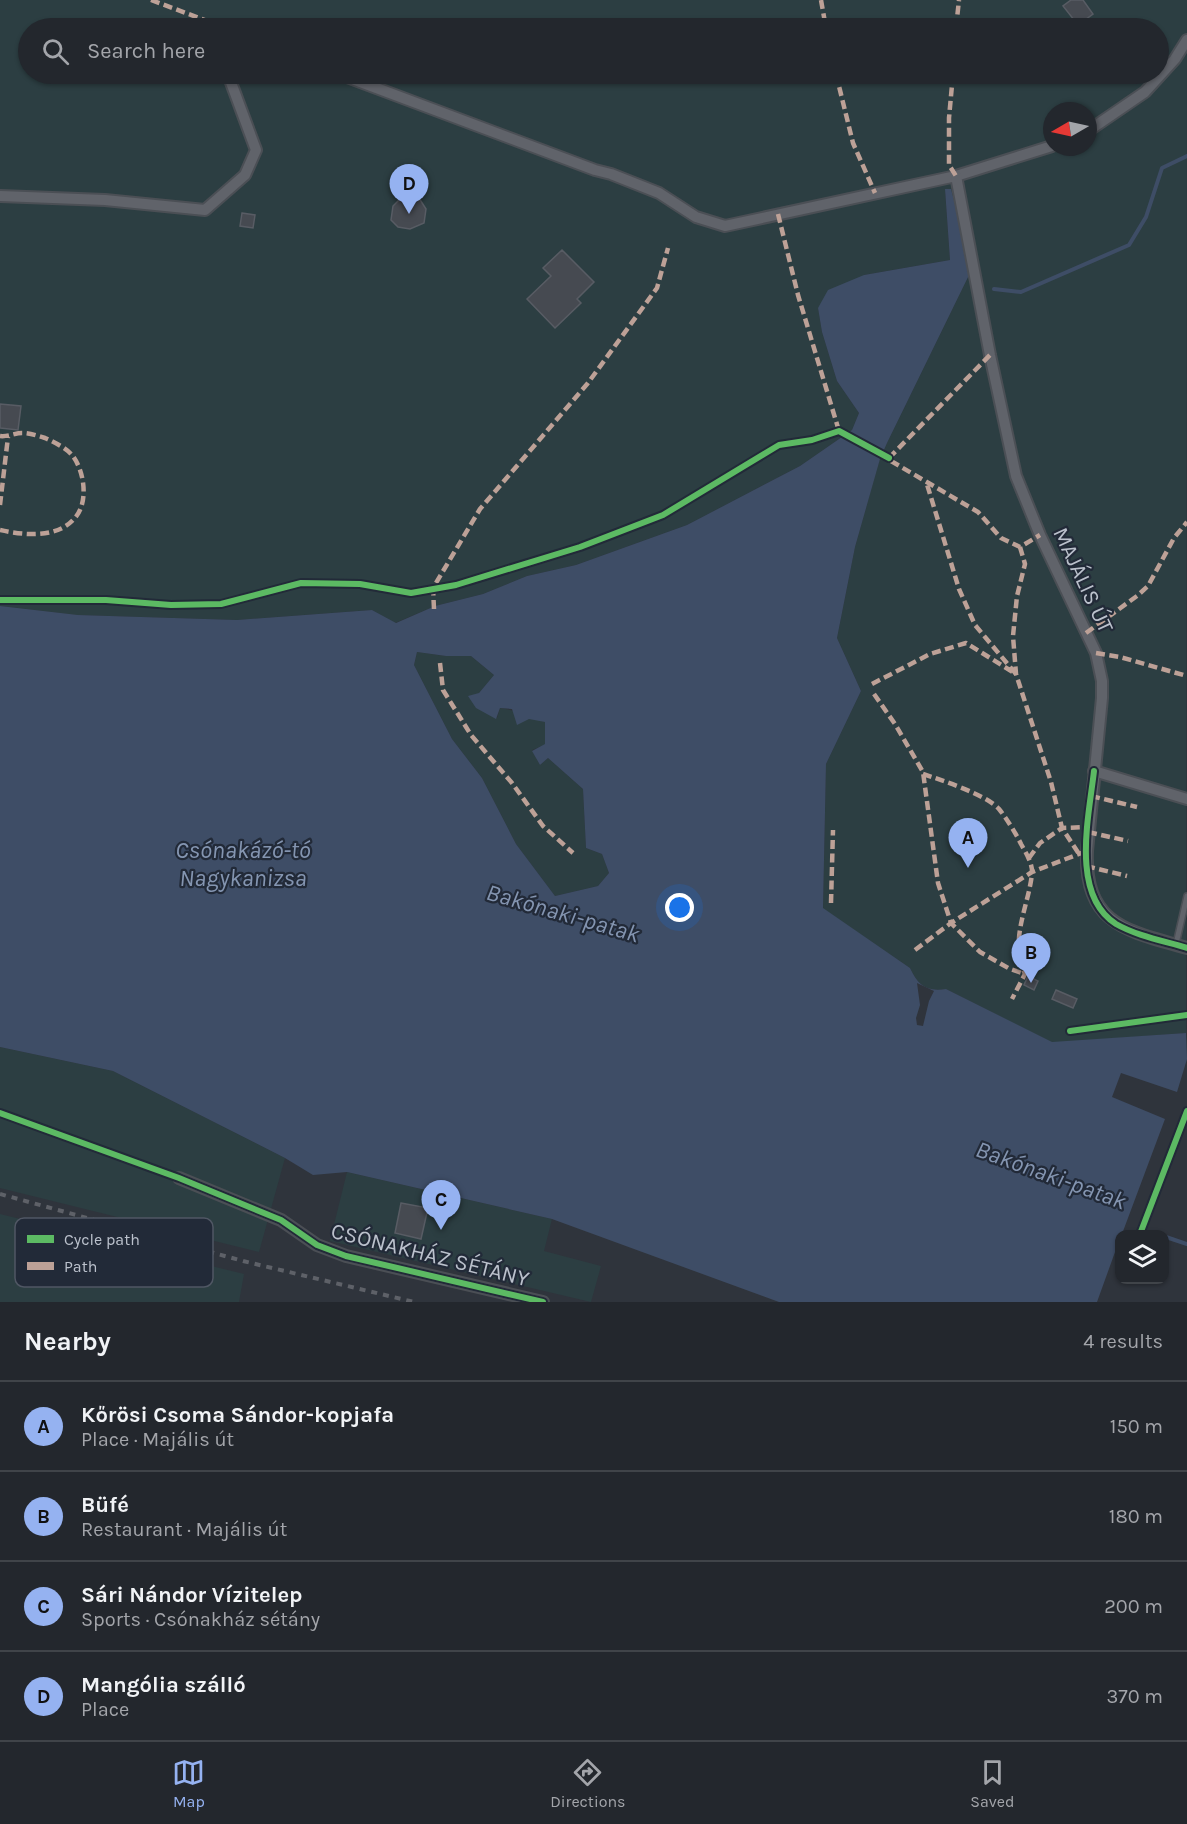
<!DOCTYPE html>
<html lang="en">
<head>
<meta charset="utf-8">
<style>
	body { margin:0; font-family:Karla,sans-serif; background:#2b2f35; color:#f1f3f6 }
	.controls { position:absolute; right:18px; bottom:18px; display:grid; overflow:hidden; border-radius:12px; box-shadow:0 2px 4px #0004 }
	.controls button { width:54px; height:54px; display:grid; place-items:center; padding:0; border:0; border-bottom:2px solid #404449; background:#23272d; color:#f1f3f6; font:30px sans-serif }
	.compass { position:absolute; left:1043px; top:102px; width:54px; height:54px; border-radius:50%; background:#23272d; box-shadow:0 2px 4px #0004; rotate:261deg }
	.you { position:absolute; left:680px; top:908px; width:21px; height:21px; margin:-15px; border:4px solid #fff; border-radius:50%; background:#1a73e8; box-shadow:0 0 0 9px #1a73e833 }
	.badge { display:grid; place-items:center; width:39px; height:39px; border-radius:50%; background:#95b2f1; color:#111; font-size:20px; font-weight:700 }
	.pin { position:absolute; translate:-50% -50px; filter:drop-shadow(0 2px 3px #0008) }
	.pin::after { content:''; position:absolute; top:32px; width:21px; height:18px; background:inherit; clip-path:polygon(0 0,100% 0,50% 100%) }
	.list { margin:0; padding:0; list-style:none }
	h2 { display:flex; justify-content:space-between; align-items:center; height:78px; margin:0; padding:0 24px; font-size:26px }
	h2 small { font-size:20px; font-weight:400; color:#a3a5aa }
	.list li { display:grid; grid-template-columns:39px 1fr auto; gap:18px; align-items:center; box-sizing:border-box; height:90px; padding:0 24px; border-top:2px solid #404449 }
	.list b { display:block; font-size:22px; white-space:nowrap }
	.list p { margin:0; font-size:20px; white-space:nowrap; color:#a3a5aa }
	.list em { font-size:20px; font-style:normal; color:#a3a5aa }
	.icon { flex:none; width:33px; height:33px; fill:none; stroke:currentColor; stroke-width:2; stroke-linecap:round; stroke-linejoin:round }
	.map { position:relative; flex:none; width:1187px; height:1302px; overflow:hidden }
	.search { position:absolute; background:#23272d; box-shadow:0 2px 4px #0004; left:18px; right:18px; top:18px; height:66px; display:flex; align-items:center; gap:15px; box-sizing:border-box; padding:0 21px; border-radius:33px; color:#a3a5aa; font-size:22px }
	.sheet { height:438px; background:#23272d }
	nav { display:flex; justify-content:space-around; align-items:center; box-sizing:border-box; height:84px; border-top:2px solid #404449; background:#23272d; font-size:16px; color:#a3a5aa }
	nav a { display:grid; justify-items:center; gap:3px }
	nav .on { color:#95b2f1 }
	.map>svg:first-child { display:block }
	.green { fill:#2c3e42; fill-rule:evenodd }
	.water { fill:#3e4d66; fill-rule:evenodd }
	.pier { fill:#2f343c }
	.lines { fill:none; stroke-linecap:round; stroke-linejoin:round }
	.stream { stroke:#3e4d66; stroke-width:4 }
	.building { fill:#464a51; stroke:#585c64; stroke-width:1.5 }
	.service-casing { stroke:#4b4f55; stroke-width:8 }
	.minor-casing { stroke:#4b4f55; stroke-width:14 }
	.service { stroke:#60636a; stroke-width:5 }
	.minor { stroke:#60636a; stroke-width:10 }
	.rail { stroke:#5e6168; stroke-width:4; stroke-dasharray:6 6; stroke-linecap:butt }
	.quiet { stroke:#bda197; stroke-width:4.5; stroke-dasharray:9 4.5; stroke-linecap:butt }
	.cycleway-casing { stroke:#222a38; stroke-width:10 }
	.cycleway { stroke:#5cba63; stroke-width:6 }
	.labels { text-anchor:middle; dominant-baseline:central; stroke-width:4.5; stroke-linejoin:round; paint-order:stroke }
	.street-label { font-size:22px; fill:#bbc1cc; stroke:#222a38 }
	.water-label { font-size:24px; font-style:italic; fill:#8495b1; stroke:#222a38 }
	.key { fill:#222a38; stroke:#505764; stroke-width:1.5 }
	.key-label { font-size:16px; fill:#bbc1cc }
</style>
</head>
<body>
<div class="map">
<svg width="1187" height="1302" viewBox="0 0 1187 1302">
	<rect width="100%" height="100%" fill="#2f343c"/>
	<g class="green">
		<path d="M0,0H1187L1186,1033L1052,1043L946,989C926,992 918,985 910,968L823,909L826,764L861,691L837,638L855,547L880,458L887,443L972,269L945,190L950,260L864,275L818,308L822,332L837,381L859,413L852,430L800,466L687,525L576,565L527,576L483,594L435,606L395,623L372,610L237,620L77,615L0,606ZM28,28H1158V74H28ZM1052,111H1088V147H1052Z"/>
		<path d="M417,652L446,656H471L494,675L479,693L497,718L500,708C516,710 529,718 545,722V745L532,750L540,765L548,758L583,789L586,848L602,854L609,873L598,886L555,896L516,844L482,778L452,739L414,665Z"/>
		<polygon points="0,1047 113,1071 285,1158 259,1252 0,1188"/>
		<polygon points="347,1172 552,1219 544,1251 601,1266 591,1302 330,1241"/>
		<polygon points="0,1214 244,1274 239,1302 0,1302"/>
	</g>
	<path class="water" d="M945,189H951L972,269L887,443L880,459L855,547L837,638L861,691L826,764L823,908L910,968C918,985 926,992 946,989L1052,1042L1186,1033L1187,1059L1177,1092L1121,1073L1112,1097L1165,1119L1122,1234H1120L1119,1241L1097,1302H779L552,1219L347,1172L313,1175L285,1158L113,1071L0,1047V606L78,615L237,620L372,610L396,623L435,606L483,594L527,576L576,565L687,525L800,466L852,430L859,413L837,381L822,332L818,308L828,290L864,275L950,260ZM417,652L446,656H471L494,675L479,693L468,696L476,708L496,719L500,708L512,709L517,725L529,719L545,722V744L532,751L540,765L548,758L583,789L586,848L602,854L609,873L598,886L555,896L516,844L482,778L452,739L414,665Z"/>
	<polygon class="pier" points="917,983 934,991 929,1001 923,1026 917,1025 916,1018 920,1005"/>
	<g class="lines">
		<g class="stream">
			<polyline points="994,289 1021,292 1129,245 1146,217 1162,168 1187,156"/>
			<polyline points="1166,1237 1187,1244"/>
		</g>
	</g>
	<g class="building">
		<polygon points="1071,0 1083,0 1093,14 1078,25 1063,6"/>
		<polygon points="417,195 426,209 424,223 410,229 398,227 391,220 393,206 403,196"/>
		<polygon points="242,213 255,215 253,228 240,226"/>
		<polygon points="562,250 594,282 577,299 581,303 555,328 527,299 551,276 543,268"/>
		<polygon points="0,404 21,406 18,430 0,428"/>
		<polygon points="1028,976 1038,981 1034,990 1024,985"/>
		<polygon points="1056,990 1077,999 1073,1008 1052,999"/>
		<polygon points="401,1203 428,1208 421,1239 395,1233"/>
	</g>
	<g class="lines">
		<defs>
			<polyline id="service" points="1176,944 1187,896"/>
			<g id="minor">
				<polyline points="339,74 595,170 611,174 659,193 696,217 725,226 956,176 1052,146"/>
				<polyline points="1088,131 1145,92 1175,59 1187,40"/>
				<path d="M956,176L990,355L1016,476L1040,535L1096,653L1102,681V698L1087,851C1084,925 1128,931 1187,948"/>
				<polyline points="0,196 105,200 205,210 245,175 256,150 229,77 230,74"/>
				<polyline points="1094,771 1187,799"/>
				<polyline points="179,1178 281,1220 317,1245 346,1256 543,1302"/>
			</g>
		</defs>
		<use href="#service" class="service-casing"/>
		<use href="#minor" class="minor-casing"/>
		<use href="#service" class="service"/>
		<use href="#minor" class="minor"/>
		<polyline class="rail" points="0,1194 243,1261 414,1302"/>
		<g class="quiet">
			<polyline points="151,0 226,28"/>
			<polyline points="821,0 826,28"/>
			<polyline points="956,28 959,0"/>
			<polyline points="836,74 853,143 875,193"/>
			<polyline points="953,74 949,118 949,165 956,176"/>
			<polyline points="778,214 798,295 839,431"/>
			<path d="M0,436C8,437 15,433 22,433C29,433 39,436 45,438C54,442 66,448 72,455C85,471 89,504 74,519C56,539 23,535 0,530"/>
			<polyline points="889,458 990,355"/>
			<polyline points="891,461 978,512 1001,538 1020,547 1040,535"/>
			<polyline points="0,505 8,437"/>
			<polyline points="1020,547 1025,564 1017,596 1013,636 1016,674 1051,782 1062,828 1079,854"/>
			<polyline points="434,609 433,588 480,509 588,383 657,288 668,248"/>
			<polyline points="1086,633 1137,596 1148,586 1174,538 1187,522"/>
			<polyline points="1096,653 1120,657 1187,676"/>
			<polyline points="440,663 443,690 471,735 512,783 543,826 573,853"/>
			<polyline points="872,684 930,654 966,643 1016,674 975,625 959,589 926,481"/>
			<polyline points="874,694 895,724 923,772 938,883 951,923 980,952 1010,969 1025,974"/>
			<path d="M923,774C941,780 987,795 999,809C1007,819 1015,832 1021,844C1026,853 1033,864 1032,874C1028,908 1009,940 1025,974L1012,999"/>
			<polyline points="1091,796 1137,807"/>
			<polyline points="1088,832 1128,841"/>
			<polyline points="1029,858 1040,843 1062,828 1088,827"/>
			<polyline points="1086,866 1127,876"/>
			<polyline points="831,903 833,830"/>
			<polyline points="915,950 951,923 1032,872 1084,852"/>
		</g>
		<defs>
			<g id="cycleway">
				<polyline points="0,600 106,600 171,605 221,604 301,583 360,584 411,593 456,585 580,547 663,515 779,445 812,440 839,431 889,458"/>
				<path d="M1094,771C1089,816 1070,895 1116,924C1137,936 1164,941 1187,948"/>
				<polyline points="1070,1031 1187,1015"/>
				<polyline points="0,1113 179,1178 281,1220 317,1245 346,1256 543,1302"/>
				<polyline points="1140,1234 1187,1111"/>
			</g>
		</defs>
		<use href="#cycleway" class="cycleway-casing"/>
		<use href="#cycleway" class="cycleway"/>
	</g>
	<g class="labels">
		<g class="street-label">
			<text transform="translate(1083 580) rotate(65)">MAJÁLIS ÚT</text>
			<text transform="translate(430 1255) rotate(14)">CSÓNAKHÁZ SÉTÁNY</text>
		</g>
		<g class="water-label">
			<text x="243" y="850">Csónakázó-tó<tspan x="243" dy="28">Nagykanizsa</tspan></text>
			<text transform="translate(563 913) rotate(16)">Bakónaki-patak</text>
			<text transform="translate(1051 1175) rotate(20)">Bakónaki-patak</text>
		</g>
	</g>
	<rect x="15" y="1218" width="198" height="69" rx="9" class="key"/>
	<rect x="27" y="1235" width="27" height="8" fill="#5cba63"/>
	<rect x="27" y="1262" width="27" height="8" fill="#bda197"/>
	<g class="key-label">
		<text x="64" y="1245">Cycle path</text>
		<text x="64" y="1272">Path</text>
	</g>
</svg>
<div class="controls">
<button><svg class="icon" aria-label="layers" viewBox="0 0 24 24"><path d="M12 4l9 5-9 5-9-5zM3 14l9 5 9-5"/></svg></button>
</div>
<svg class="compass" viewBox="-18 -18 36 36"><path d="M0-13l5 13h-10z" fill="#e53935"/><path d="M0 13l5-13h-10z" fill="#a3a5aa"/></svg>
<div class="you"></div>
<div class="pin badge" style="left:968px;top:868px">A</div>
<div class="pin badge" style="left:1031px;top:983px">B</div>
<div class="pin badge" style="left:441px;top:1230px">C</div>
<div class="pin badge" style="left:409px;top:214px">D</div>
<div class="search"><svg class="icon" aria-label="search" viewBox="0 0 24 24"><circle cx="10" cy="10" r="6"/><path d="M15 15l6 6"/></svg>Search here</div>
</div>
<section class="sheet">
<h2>Nearby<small>4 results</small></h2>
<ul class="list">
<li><span class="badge">A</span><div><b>Kőrösi Csoma Sándor-kopjafa</b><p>Place · Majális út</p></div><em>150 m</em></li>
<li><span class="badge">B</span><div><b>Büfé</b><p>Restaurant · Majális út</p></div><em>180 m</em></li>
<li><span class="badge">C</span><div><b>Sári Nándor Vízitelep</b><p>Sports · Csónakház sétány</p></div><em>200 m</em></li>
<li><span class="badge">D</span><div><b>Mangólia szálló</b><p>Place</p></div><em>370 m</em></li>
</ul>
</section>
<nav>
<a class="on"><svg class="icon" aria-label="map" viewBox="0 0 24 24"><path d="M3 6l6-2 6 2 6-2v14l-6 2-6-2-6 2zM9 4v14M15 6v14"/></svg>Map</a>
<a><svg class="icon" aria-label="directions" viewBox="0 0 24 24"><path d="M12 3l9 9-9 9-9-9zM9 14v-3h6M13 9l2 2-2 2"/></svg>Directions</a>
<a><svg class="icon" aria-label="saved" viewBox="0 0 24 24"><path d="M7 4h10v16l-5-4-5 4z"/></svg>Saved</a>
</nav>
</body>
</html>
